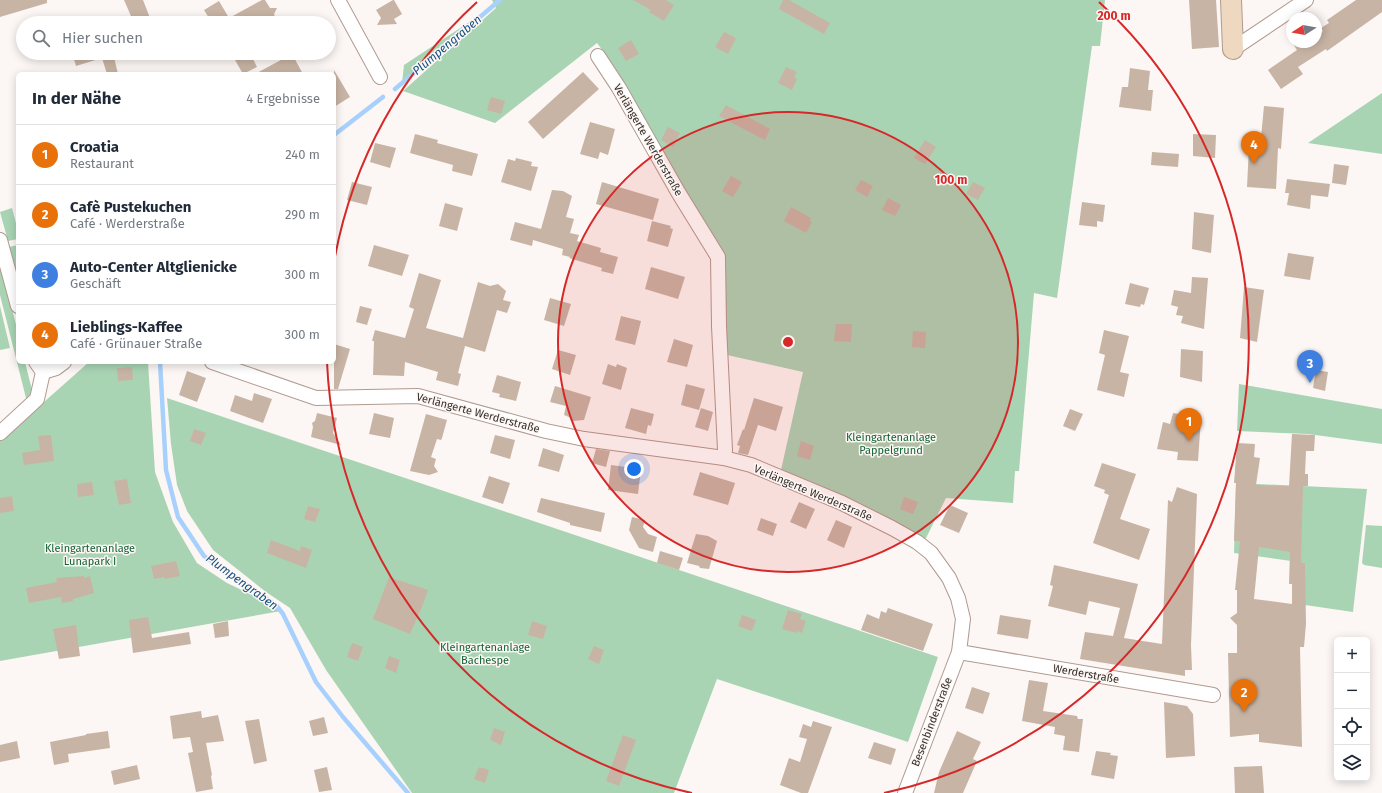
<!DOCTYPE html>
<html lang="de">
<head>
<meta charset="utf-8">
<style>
	body { margin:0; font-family:"Fira Sans",sans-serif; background:#f6f6f7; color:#1f2937 }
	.controls { position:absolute; right:12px; bottom:12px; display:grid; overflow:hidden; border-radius:6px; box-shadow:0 2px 10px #0003 }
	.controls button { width:36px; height:36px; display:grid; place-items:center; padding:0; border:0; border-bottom:1px solid #e0e1e3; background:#fff; color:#1f2937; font:20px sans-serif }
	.compass { position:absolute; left:1286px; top:12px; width:36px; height:36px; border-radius:50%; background:#fff; box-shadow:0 2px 10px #0003; rotate:259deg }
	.you { position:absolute; left:634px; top:469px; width:14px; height:14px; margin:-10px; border:3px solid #fff; border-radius:50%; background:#1a73e8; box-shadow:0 0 0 6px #1a73e833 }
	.badge { display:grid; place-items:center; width:26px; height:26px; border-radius:50%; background:#ea580c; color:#fff; font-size:13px; font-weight:700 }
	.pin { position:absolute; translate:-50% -33px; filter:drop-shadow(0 1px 2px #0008) }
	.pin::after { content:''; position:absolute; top:21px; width:14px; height:12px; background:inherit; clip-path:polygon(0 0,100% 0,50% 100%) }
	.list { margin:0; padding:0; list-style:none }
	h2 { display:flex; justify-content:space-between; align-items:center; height:52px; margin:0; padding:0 16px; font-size:17px }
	h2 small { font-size:13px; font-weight:400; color:#747a83 }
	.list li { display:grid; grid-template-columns:26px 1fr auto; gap:12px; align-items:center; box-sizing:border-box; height:60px; padding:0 16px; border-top:1px solid #e0e1e3 }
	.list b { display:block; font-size:15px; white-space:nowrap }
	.list p { margin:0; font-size:13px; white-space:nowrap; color:#747a83 }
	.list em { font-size:13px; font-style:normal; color:#747a83 }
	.icon { flex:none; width:22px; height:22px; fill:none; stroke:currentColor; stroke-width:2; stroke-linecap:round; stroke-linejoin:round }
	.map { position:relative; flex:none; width:1382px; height:793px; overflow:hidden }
	.search { position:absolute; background:#fff; box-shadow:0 2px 10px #0003; left:16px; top:16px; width:320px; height:44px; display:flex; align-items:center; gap:10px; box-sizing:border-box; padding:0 14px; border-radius:22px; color:#747a83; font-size:15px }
	.panel { position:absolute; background:#fff; box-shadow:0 2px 10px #0003; left:16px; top:72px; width:320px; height:292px; border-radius:6px }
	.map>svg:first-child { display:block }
	.green { fill:#a9d4b4 }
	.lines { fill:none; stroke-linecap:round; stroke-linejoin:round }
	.stream { stroke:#a7d1fc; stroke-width:4.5 }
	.building { fill:#c8b4a4; fill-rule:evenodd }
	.street-casing { stroke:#b29a8f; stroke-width:16 }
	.secondary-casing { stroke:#b29a8f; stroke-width:22 }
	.street { stroke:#fff; stroke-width:14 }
	.secondary { stroke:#efd8c0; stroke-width:20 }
	.ring { fill:none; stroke:#d62828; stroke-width:2 }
	.labels { text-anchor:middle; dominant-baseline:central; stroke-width:3; stroke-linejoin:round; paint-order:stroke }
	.street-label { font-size:11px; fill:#352c27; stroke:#fcf7f4 }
	.park-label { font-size:11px; fill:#136335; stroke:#fcf7f4 }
	.water-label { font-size:12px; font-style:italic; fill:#134f84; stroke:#fcf7f4 }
	.centre { fill:#d62828; stroke:#fcf7f4; stroke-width:2 }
	.ring-label { font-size:12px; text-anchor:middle; font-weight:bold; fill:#d62828; stroke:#fcf7f4; stroke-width:3; stroke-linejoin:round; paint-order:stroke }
</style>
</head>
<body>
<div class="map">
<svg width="1382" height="793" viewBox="0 0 1382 793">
	<rect width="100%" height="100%" fill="#fcf7f4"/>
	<g class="green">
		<polygon points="492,0 1105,0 1100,46 1092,46 1057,298 1034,293 1019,471 1015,471 1013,503 946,498 925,540 895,522 859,503 781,470 803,372 727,355 725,266 670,164 614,66 597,43 495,123 403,91 496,8"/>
		<polygon points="492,7 402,83 404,65"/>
		<polygon points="1382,93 1382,154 1308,143"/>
		<polygon points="12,208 18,231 18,239 8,241 0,212"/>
		<polygon points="18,245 18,275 17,275 9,247"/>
		<polygon points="0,264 18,332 18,362 25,362 32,390 27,402 0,295"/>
		<polygon points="0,306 10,348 0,350"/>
		<polygon points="89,362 148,362 155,472 173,522 197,563 227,583 271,604 281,611 0,661 0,441"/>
		<polygon points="1239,384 1382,409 1382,444 1308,434 1237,431"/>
		<polygon points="167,398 938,657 908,742 717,679 674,793 412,793 326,670 290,608 266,592 213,550 187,511 177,485 171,444"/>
		<polygon points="1236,483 1367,489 1353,612 1305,605 1305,563 1234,553"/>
		<polygon points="1366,525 1382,526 1382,568 1364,565 1362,563"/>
	</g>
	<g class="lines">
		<g class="stream">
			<polyline points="395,89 500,0"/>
			<polyline points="334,135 383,97"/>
			<polyline points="160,362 166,470 178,517 204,556 276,605 283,614 316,682 343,717 408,793"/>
		</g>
	</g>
	<g class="building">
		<polygon points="0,0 47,0 47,3 0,17"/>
		<polygon points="124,0 143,0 152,23 134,23"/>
		<polygon points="262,0 265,0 270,8 277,8 274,14 275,17 264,23 212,23 204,10 219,1 229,18"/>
		<polygon points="393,0 394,0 402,14 394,19 397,24 377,25 381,18 376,10"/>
		<polygon points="633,0 666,0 674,5 664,21 649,12 651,10"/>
		<polygon points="783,0 789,0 830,23 824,34 779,9"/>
		<polygon points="1189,0 1216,0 1219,47 1192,49"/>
		<polygon points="1356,0 1382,0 1382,12 1327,51 1326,49 1298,67 1303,74 1281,89 1268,70 1297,50 1292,42 1316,42 1316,36 1323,31 1321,28 1329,23 1327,20"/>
		<polygon points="724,32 736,38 728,54 715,47"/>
		<polygon points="631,40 639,54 626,61 618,48"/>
		<polygon points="72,53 113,53 118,74 107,74 102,58 76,66"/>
		<polygon points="231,53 250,53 257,67 243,74"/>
		<polygon points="292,54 303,74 255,74"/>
		<polygon points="786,67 797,72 794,77 797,79 792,90 778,83"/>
		<polygon points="1130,68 1150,71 1148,90 1153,90 1151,111 1119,107 1122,87 1128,87"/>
		<polygon points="334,70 350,97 334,107"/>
		<polygon points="583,72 599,89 543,139 528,122"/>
		<polygon points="491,97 505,101 501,114 487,110"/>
		<polygon points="726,105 770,129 765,140 719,116"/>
		<polygon points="1264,106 1284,108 1281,149 1278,148 1276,189 1247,187 1249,147 1260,148"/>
		<polygon points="590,122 615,129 608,155 600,152 598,159 580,154"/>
		<polygon points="668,127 680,133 673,147 661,140"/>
		<polygon points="415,134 438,140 437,143 478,154 472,176 452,171 453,165 410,153"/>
		<polygon points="1193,134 1216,135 1215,158 1193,156"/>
		<polygon points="925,140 936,147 925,164 914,158"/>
		<polygon points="375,143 396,148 390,168 370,162"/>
		<polygon points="1152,152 1179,154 1178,167 1151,165"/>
		<polygon points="516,158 532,162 531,166 538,167 531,191 501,182 508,159 515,161"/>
		<polygon points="1334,164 1349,166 1346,185 1332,183"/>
		<polygon points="731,176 742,182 733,197 722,191"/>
		<polygon points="1287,179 1330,184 1328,197 1311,195 1310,209 1287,205 1289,193 1285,193"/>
		<polygon points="861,180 873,186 867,197 855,190"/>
		<polygon points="352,182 372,187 367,205 347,200"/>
		<polygon points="602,182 659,199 653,220 596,204"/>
		<polygon points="973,182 985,188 978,200 966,194"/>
		<polygon points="552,190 563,191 572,196 566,217 574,219 570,233 579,235 577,241 601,248 600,252 618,257 613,274 601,271 602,268 569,258 570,257 562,255 563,249 533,240 532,246 510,240 515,222 541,229"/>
		<polygon points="888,198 901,205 895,216 882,210"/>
		<polygon points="1082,202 1105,205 1103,222 1097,221 1097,227 1079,225"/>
		<polygon points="445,203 463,208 457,231 439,226"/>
		<polygon points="791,207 811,218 810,221 812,222 806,233 784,221"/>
		<polygon points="1194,212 1214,215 1211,253 1192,249"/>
		<polygon points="652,221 671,226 670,228 673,229 668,247 647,241"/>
		<polygon points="374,245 409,255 402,276 368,266"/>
		<polygon points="1288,253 1314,257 1310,280 1284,276"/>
		<polygon points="651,267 685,277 678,299 645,289"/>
		<polygon points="419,273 441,280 426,328 463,338 478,282 490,286 498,284 506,291 503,300 511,302 507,313 497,310 485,352 465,346 458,373 461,374 458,386 436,380 438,372 405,362 404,376 373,375 374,341 372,341 375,330 405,338 414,309 409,307"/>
		<polygon points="1192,277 1208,278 1204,329 1181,323 1183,316 1176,315 1178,307 1171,305 1174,290 1191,293"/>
		<polygon points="1130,283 1149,288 1144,305 1141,304 1140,307 1125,304"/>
		<polygon points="1244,287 1264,290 1257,342 1240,338"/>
		<polygon points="550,298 571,304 564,326 544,320"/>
		<polygon points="360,306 372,309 367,325 356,322"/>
		<polygon points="621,316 641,321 635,345 615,340"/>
		<polygon points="836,324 852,324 851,342 834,341"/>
		<polygon points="1104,330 1129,336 1120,372 1129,374 1124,397 1097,390 1105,355 1099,353"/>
		<polygon points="913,331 926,332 925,348 912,347"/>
		<polygon points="674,339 693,345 687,367 667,362"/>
		<polygon points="334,344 350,349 338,389 334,389"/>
		<polygon points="1181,349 1203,351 1202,382 1180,377"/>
		<polygon points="558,350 576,355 570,375 552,369"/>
		<polygon points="608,364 616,367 617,364 627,368 621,390 602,384"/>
		<polygon points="132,367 133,380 118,381 117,368"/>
		<polygon points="1316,370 1328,372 1325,391 1313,388"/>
		<polygon points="187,371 206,378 197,402 179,395"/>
		<polygon points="497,375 521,382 516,401 499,397 500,394 492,392"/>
		<polygon points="686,384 705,389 699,410 681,405"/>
		<polygon points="555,386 591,397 584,420 573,421 569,417 564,415 566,406 550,402"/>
		<polygon points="254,393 272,399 263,423 230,411 235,395 252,401"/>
		<polygon points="754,398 783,407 776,431 758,425 748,455 738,453 740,446 737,445 743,429 744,430"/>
		<polygon points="631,408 654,414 651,426 648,425 646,434 625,428"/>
		<polygon points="701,408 713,412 708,431 695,427"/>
		<polygon points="1070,409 1083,414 1075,431 1063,426"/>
		<polygon points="317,413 337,418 333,433 341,445 311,437 313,427 312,423 315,421"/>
		<polygon points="374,413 394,418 390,438 369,434"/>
		<polygon points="1173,413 1201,418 1198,461 1177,460 1178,452 1157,449 1163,422 1170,424"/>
		<polygon points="426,414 447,420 442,438 441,440 437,439 431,457 436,459 434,466 438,472 429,475 410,471"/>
		<polygon points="194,429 206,433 201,445 190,441"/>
		<path d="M1292,434L1315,435L1314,451H1306L1305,474H1308V486H1303L1301,562L1305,563L1306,624L1304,647H1300L1302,747L1259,742V734L1230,737L1228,653H1237V625L1230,618L1237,613V590H1235L1240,541H1234L1236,483H1234L1237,443L1255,444L1254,457L1260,458L1256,485L1289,486ZM1259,547L1290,552L1289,584H1292V604L1254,599Z"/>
		<polygon points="51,435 54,461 24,465 22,453 40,450 38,436"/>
		<polygon points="495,435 515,440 510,459 490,453"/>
		<polygon points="801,441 814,446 810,460 797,456"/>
		<polygon points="543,448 564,455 559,472 538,466"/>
		<polygon points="596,449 610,451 606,467 592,463"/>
		<polygon points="1102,463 1136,474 1120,519 1150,529 1139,560 1093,543 1109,495 1104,493 1105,490 1094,486"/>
		<polygon points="611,465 641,469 638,494 608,490"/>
		<polygon points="700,472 735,483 728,505 693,495"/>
		<polygon points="489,476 510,483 503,504 482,497"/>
		<polygon points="127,479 131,503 119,505 114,481"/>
		<polygon points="92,482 94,495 78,497 77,484"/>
		<polygon points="1177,487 1197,494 1191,645 1192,670 1185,670 1185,676 1080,659 1085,632 1113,636 1120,608 1089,601 1086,615 1048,606 1053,586 1050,585 1054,565 1138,584 1124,638 1162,644 1168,500 1172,502"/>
		<polygon points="12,496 14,511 0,513 0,498"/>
		<polygon points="904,497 918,502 913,514 900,509"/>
		<polygon points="541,498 605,513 601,532 570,525 570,523 537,512"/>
		<polygon points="799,502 815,509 806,529 790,522"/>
		<polygon points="950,505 968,513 959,533 940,525"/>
		<polygon points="308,506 320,509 315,522 304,519"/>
		<polygon points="632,517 645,520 643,527 648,534 657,537 653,552 639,548 629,530"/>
		<polygon points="761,518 777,524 773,536 757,530"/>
		<polygon points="836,520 852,527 844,548 827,540"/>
		<polygon points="696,534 708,536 717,541 709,569 700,568 699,566 687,563"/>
		<polygon points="271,540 300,551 301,546 312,550 306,568 267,553"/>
		<polygon points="660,551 683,558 679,570 657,563"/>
		<polygon points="176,561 180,576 165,579 164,577 154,579 151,566"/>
		<polygon points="84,576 84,578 90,576 94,593 73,599 73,601 62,603 61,597 29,603 26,588 57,582 56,578"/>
		<polygon points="389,577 428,590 422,607 410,634 373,619"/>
		<polygon points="888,608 933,624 923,651 861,630 867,614 879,619 881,611 886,613"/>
		<polygon points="788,610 802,614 800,619 806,621 802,633 797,631 796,633 782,629"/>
		<polygon points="742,615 756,620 752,631 738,626"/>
		<polygon points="1000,615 1031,620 1028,639 997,634"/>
		<polygon points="148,617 152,638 189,632 191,644 133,653 129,620"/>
		<polygon points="228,621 229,636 215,638 213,624"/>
		<polygon points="532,621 547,626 543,639 528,635"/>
		<polygon points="76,625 80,656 59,659 53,629"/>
		<polygon points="352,643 363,647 358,661 347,657"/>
		<polygon points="594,646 604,650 599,664 588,659"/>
		<polygon points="389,656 400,660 396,673 385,668"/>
		<polygon points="1029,680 1048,683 1043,711 1077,716 1078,719 1083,719 1079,752 1063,750 1065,736 1054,734 1055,727 1022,721"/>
		<polygon points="972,687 990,693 983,714 965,708"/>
		<polygon points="1164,702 1187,706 1193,714 1195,756 1166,758"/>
		<polygon points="201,711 202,718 218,715 224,741 206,743 212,775 211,776 213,789 196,792 188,753 193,752 190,737 173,739 170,716"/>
		<polygon points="324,717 328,733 313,736 309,721"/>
		<polygon points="259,719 267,761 254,764 245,721"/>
		<polygon points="813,721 832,727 808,793 801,793 780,785 789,758 800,762 807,739 799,737 803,724 811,727"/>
		<polygon points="494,728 505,732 501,745 490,740"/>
		<polygon points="108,731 110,748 68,754 69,762 54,765 50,742 86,735 86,734"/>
		<polygon points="957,731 981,742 973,759 977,761 963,793 934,793 939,772"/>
		<polygon points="623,735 636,740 619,786 606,781"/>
		<polygon points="17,741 20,758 0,762 0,745"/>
		<polygon points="874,742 896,749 891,765 868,758"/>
		<polygon points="1096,751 1111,753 1110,755 1118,756 1114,779 1091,775"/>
		<polygon points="137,765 140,779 114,785 111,771"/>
		<polygon points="1262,766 1264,793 1235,793 1234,767"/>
		<polygon points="327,767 332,790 319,792 314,770"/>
		<polygon points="479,767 489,770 485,783 474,779"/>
	</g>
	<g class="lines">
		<defs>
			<g id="street">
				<polyline points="338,0 380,77"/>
				<polyline points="1233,49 1306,0"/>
				<polyline points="598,56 619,88 678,192 718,257 719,326 725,450 724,458"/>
				<polyline points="0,240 18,306"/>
				<polyline points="212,362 316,398 418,396 546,431 584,439 724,458 751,465 842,503 892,528 917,542 931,553 949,578 958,598 963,619 959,652 905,793"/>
				<polyline points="43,372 56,368 64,362"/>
				<polyline points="0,433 37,399 43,372 36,362"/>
				<polyline points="959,652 1213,695"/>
			</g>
			<polyline id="secondary" points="1231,0 1233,49"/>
		</defs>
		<use href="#street" class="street-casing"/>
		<use href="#secondary" class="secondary-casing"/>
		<use href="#street" class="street"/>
		<use href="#secondary" class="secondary"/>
	</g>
	<circle cx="788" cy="342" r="230" fill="#d62828" fill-opacity=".12"/>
	<g class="ring">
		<circle cx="788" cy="342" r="230"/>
		<path d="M692 793A461 461 0 0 1 327 362M334 262A461 461 0 0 1 477 2M1099 2A461 461 0 0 1 884 793"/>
	</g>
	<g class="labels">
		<g class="street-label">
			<text transform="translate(648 140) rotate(60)">Verlängerte Werderstraße</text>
			<text transform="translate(478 413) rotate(15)">Verlängerte Werderstraße</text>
			<text transform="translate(813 493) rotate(23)">Verlängerte Werderstraße</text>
			<text transform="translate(1086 674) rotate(10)">Werderstraße</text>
			<text transform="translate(932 722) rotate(-69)">Besenbinderstraße</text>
		</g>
		<g class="park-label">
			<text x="891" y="437">Kleingartenanlage<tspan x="891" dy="13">Pappelgrund</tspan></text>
			<text x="90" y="548">Kleingartenanlage<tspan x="90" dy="13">Lunapark I</tspan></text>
			<text x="485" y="647">Kleingartenanlage<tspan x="485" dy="13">Bachespe</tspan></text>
		</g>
		<g class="water-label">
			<text transform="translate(447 45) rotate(-40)">Plumpengraben</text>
			<text transform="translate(242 582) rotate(36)">Plumpengraben</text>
		</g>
	</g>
	<circle cx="788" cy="342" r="6" class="centre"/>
	<g class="ring-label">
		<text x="1114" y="20">200 m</text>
		<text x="951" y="184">100 m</text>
	</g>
</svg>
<div class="controls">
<button>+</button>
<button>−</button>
<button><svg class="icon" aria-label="locate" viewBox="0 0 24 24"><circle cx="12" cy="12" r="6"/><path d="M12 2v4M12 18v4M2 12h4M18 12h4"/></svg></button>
<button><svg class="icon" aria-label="layers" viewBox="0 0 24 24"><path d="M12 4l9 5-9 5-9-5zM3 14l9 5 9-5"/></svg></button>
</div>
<svg class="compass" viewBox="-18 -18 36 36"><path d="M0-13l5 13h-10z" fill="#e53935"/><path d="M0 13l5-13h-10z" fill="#747a83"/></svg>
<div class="you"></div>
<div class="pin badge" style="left:1189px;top:441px;background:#e8710a">1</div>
<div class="pin badge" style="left:1244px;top:712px;background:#e8710a">2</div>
<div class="pin badge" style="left:1310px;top:383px;background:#3f7fe0">3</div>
<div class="pin badge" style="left:1254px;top:164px;background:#e8710a">4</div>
<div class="search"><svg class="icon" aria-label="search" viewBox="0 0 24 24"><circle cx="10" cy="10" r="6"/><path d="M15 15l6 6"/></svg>Hier suchen</div>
<section class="panel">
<h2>In der Nähe<small>4 Ergebnisse</small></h2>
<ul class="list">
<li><span class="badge" style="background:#e8710a">1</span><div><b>Croatia</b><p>Restaurant</p></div><em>240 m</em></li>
<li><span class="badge" style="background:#e8710a">2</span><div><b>Cafè Pustekuchen</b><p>Café · Werderstraße</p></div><em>290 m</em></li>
<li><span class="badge" style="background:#3f7fe0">3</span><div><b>Auto-Center Altglienicke</b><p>Geschäft</p></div><em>300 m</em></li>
<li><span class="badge" style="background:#e8710a">4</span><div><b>Lieblings-Kaffee</b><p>Café · Grünauer Straße</p></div><em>300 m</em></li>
</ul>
</section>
</div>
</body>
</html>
